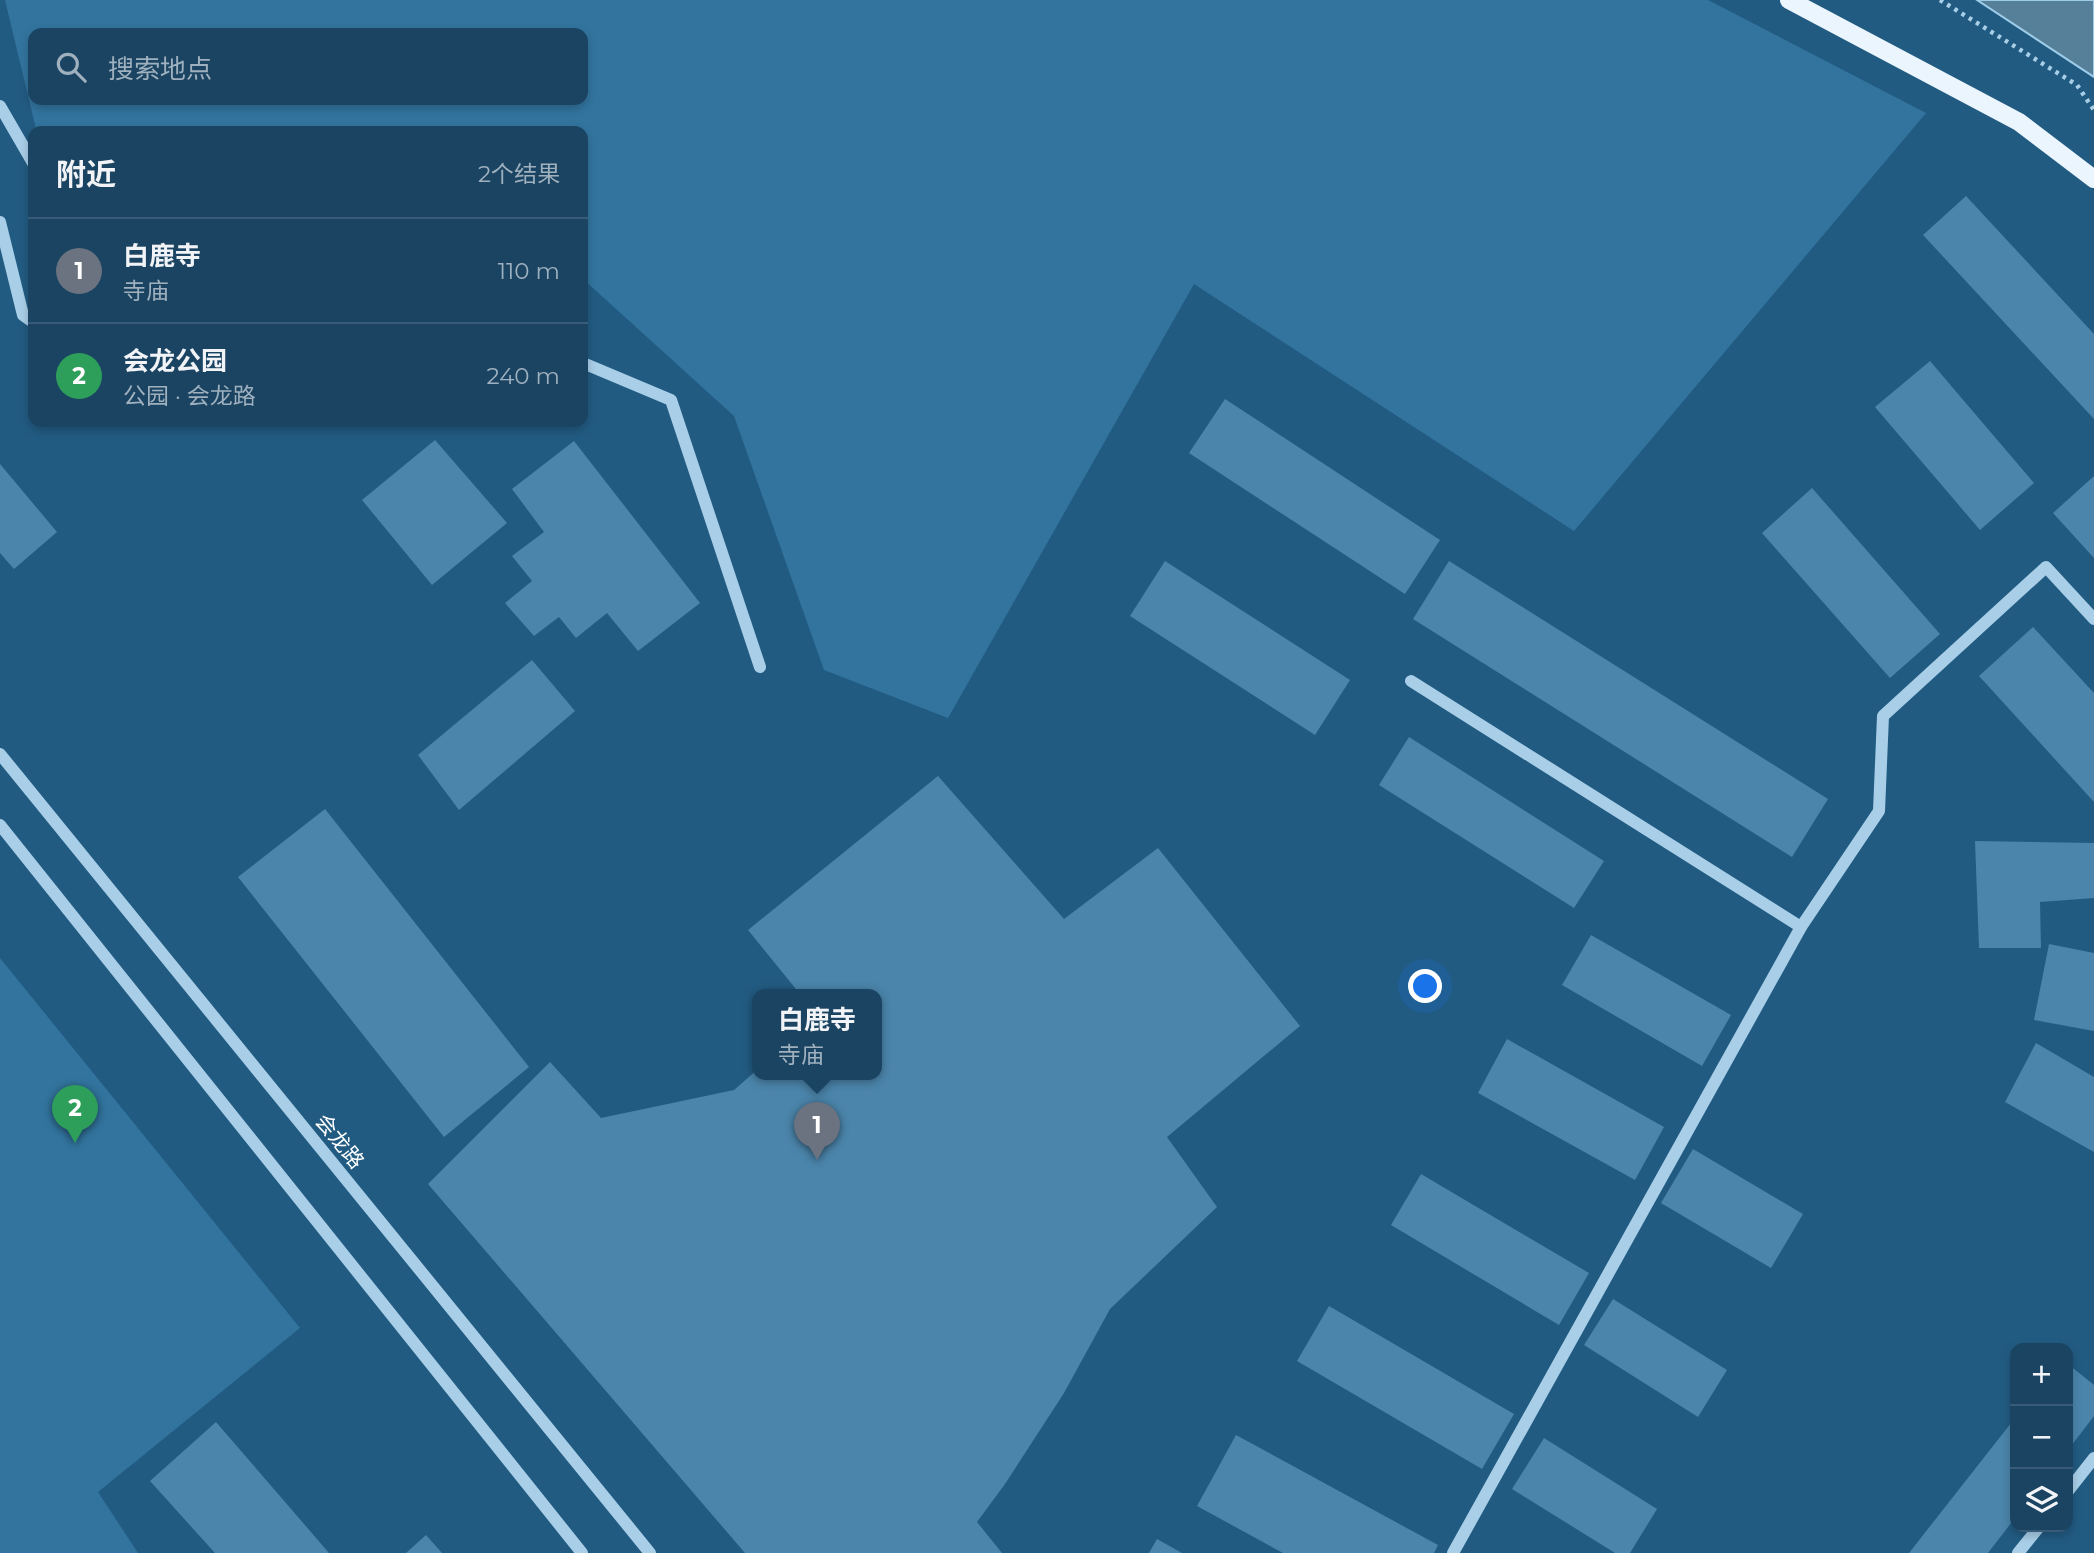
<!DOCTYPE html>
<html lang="zh">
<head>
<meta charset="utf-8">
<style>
	body { margin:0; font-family:Montserrat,"Noto Sans SC",sans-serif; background:#274e6b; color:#f1f3f6 }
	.controls { position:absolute; right:21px; bottom:21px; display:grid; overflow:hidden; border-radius:14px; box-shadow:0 4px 10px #0003 }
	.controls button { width:63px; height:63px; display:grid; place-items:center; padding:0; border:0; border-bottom:2px solid #385c77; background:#1a4462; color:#f1f3f6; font:35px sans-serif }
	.you { position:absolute; left:1426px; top:987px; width:24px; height:24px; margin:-18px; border:5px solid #fff; border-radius:50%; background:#1a73e8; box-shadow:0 0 0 10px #1a73e833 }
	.badge { display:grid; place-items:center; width:46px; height:46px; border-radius:50%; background:#95b2f1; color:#fff; font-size:23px; font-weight:700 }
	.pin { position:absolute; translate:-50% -58px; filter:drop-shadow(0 2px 4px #0008) }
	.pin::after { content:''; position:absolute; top:37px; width:24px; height:21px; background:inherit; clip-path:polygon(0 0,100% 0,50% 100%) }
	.popup { position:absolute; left:752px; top:989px; width:130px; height:91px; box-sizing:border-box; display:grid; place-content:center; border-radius:14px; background:#1a4462; filter:drop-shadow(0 2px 5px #0005); font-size:23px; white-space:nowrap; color:#9fb0be }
	.popup b { font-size:26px; color:#f1f3f6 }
	.popup::after { content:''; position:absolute; left:50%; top:100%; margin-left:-14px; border:14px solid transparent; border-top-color:#1a4462 }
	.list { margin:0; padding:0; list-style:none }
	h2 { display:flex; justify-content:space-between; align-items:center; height:91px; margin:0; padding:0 28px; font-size:30px }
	h2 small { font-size:23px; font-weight:400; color:#9fb0be }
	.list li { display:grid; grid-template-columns:46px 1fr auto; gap:21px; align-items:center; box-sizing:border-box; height:105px; padding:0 28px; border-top:2px solid #385c77 }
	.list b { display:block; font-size:26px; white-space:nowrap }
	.list p { margin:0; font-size:23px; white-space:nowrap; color:#9fb0be }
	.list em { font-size:23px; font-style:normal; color:#9fb0be }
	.icon { flex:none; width:38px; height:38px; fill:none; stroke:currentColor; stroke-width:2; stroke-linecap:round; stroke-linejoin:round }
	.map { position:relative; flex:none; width:2094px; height:1553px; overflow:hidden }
	.search { position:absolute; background:#1a4462; box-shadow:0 4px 10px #0003; left:28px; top:28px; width:560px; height:77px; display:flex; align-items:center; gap:18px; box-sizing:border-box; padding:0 24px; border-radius:14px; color:#9fb0be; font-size:26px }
	.panel { position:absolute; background:#1a4462; box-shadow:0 4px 10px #0003; left:28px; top:126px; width:560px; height:301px; border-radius:14px }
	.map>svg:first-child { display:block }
	.green { fill:#32749e; fill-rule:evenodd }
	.water { fill:#567f99; stroke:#9dcce9; stroke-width:2 }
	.building { fill:#4b85ab }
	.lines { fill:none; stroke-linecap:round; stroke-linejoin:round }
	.path { stroke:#a9cfe8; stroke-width:4.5; stroke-dasharray:3.5 5; stroke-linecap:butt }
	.minor { stroke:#a9cfe8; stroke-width:12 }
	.major { stroke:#ebf5fd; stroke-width:18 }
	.labels { text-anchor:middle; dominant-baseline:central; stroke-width:6; stroke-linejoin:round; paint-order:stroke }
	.street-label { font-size:21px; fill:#fff; stroke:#225b82 }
</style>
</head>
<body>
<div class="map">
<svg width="2094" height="1553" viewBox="0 0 2094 1553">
	<rect width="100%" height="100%" fill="#225b82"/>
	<g class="green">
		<path d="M5,0H1708L1926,113L1574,531L1194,284L948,718L824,670L734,416L583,279V131H42L36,129ZM33,33H583V100H33Z"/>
		<polygon points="0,958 300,1328 98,1492 138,1553 0,1553"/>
	</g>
	<polygon class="water" points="1977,0 2094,0 2094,77"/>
	<g class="building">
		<polygon points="1966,196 2094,334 2094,419 1923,235"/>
		<polygon points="1930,361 2034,483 1980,530 1875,407"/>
		<polygon points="1225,399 1440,540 1405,594 1189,453"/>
		<polygon points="435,440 507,523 432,585 362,500"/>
		<polygon points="574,441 700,603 638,651 607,613 576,638 559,617 534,636 505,603 532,581 512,556 544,532 512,489"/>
		<polygon points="0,464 57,532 14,569 0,553"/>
		<polygon points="2094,476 2094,558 2053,513"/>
		<polygon points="1812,488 1940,634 1890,678 1762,533"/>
		<polygon points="1165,561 1350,680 1315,735 1130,616"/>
		<polygon points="1449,561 1828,799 1792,857 1413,619"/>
		<polygon points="2033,627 2094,693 2094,802 1979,676"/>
		<polygon points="532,660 575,711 459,810 418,755"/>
		<polygon points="1409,737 1604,861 1574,908 1379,785"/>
		<polygon points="938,776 1064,919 1158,848 1300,1026 1167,1137 1217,1207 1110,1309 1064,1393 1005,1484 977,1522 1002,1553 745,1553 428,1184 550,1062 601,1118 734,1090 758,1069 758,1074 876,1074 876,994 800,994 748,930"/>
		<polygon points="325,809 529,1067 444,1137 238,877"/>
		<polygon points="1975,841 2094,843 2094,898 2040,902 2041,948 1979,948"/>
		<polygon points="1591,935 1731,1015 1702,1066 1562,985"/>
		<polygon points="2049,944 2094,953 2094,1031 2034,1020"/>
		<polygon points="1507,1039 1664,1127 1635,1180 1478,1093"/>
		<polygon points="2036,1043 2094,1077 2094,1152 2005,1102"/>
		<polygon points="1693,1149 1803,1214 1771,1268 1661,1203"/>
		<polygon points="1421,1174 1589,1273 1559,1325 1391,1225"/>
		<polygon points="1613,1299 1727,1370 1698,1417 1584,1345"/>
		<polygon points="1329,1306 1514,1414 1482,1469 1297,1361"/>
		<polygon points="2068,1364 2094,1385 2094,1416 2068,1450"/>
		<polygon points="2015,1418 2015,1518 1988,1553 1909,1553"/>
		<polygon points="216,1422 329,1553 215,1553 150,1481"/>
		<polygon points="1236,1435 1438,1545 1434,1553 1283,1553 1197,1506"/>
		<polygon points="1544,1438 1657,1509 1630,1553 1615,1553 1512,1489"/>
		<polygon points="426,1535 442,1553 406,1553"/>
		<polygon points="1157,1539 1182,1553 1149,1553"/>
	</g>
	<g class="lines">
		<polyline class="path" points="1940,0 2077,85 2094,110"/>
		<g class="minor">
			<polyline points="0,106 33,163"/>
			<polyline points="0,222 23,315 33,322"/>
			<polyline points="583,363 671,400 760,667"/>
			<polyline points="1411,681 1801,927 1453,1553"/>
			<polyline points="0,754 650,1553"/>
			<polyline points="0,825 582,1553"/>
			<polyline points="1801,927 1879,811 1883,716 2046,567 2094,619"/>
			<polyline points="2068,1491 2094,1458"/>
			<polyline points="2018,1553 2039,1527"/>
		</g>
		<polyline class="major" points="1789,0 2019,122 2094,179"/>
	</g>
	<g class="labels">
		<g class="street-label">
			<text transform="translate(340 1141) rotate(51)">会龙路</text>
		</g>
	</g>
</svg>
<div class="controls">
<button>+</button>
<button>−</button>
<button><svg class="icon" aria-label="layers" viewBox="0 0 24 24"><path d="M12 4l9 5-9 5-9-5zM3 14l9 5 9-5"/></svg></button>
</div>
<div class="you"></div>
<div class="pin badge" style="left:817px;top:1160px;background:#6b7280">1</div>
<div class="popup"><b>白鹿寺</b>寺庙</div>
<div class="pin badge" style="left:75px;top:1143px;background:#2e9e5b">2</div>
<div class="search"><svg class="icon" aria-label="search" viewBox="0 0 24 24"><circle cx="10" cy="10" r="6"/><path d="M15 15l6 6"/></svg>搜索地点</div>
<section class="panel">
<h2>附近<small>2个结果</small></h2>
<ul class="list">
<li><span class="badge" style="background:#6b7280">1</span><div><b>白鹿寺</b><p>寺庙</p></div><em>110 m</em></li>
<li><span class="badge" style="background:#2e9e5b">2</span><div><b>会龙公园</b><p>公园 · 会龙路</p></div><em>240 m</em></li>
</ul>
</section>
</div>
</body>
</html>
